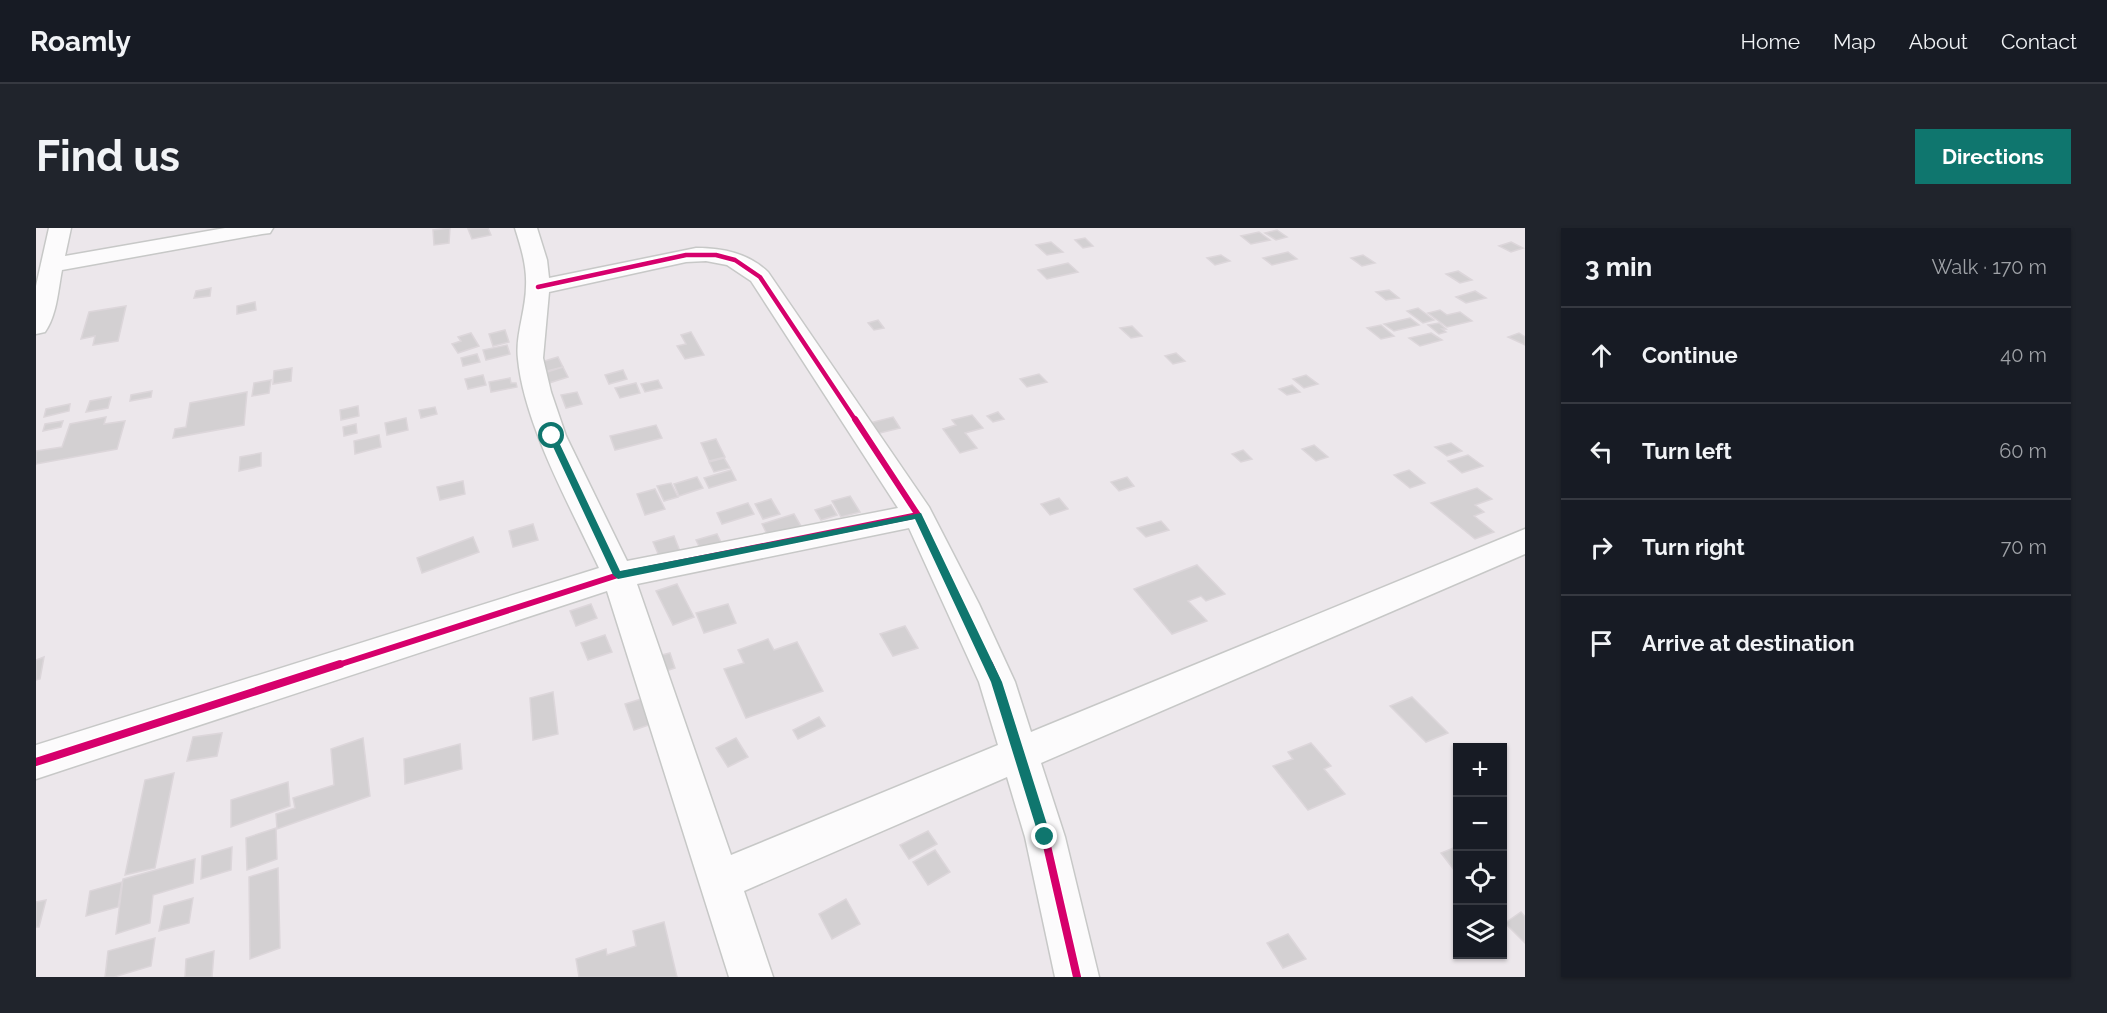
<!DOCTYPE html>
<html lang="en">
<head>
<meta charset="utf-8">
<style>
	body { margin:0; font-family:Raleway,sans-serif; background:#20242c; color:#f1f3f6 }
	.controls { position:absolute; right:18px; bottom:18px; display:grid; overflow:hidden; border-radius:0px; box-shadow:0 2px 4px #0004 }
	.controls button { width:54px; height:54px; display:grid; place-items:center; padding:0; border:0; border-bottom:2px solid #363941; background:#171b24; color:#f1f3f6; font:30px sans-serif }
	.stop { position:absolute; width:18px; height:18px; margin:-14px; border:4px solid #0f766e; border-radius:50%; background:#fff }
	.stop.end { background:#0f766e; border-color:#fff; box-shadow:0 2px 6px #0008 }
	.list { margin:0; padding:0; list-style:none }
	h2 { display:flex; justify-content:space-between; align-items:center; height:78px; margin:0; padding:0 24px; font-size:26px }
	h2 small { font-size:20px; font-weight:400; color:#9ea1a6 }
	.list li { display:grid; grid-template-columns:39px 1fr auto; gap:18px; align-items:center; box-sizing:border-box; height:96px; padding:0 24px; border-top:2px solid #363941 }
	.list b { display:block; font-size:22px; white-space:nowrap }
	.list em { font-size:20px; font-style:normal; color:#9ea1a6 }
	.icon { flex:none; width:33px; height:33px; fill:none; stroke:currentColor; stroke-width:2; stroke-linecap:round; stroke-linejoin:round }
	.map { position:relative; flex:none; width:1489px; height:749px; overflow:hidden; border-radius:0px }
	header { display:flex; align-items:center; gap:36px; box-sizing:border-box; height:84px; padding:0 30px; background:#171b24; border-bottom:2px solid #363941 }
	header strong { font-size:28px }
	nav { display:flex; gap:33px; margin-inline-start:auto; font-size:21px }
	.intro { display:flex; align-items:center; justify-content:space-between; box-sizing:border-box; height:144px; padding:0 36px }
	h1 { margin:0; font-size:42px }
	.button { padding:15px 27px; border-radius:0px; background:#0f766e; color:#fff; font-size:21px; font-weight:700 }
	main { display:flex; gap:36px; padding:0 36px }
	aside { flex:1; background:#171b24; border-radius:0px; box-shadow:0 2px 4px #0004 }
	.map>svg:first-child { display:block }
	.building { fill:#d3d0d2; stroke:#dcd6da; stroke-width:1.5 }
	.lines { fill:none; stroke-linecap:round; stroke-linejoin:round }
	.street-casing { stroke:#c7c8c7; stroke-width:3 }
	.street { fill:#fcfbfc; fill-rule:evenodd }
	.cycleway-far2-casing { stroke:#fff; stroke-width:8 }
	.cycleway-far1-casing { stroke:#fff; stroke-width:10 }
	.cycleway-casing { stroke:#fff; stroke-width:11 }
	.cycleway-far2 { stroke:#d6006c; stroke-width:4.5 }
	.cycleway-far1 { stroke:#d6006c; stroke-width:6 }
	.cycleway { stroke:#d6006c; stroke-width:8 }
	.route { fill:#0f766e }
</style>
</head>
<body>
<header>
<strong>Roamly</strong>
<nav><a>Home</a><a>Map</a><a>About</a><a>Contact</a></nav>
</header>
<div class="intro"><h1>Find us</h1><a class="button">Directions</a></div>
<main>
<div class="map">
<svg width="1489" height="749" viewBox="0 0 1489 749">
	<rect width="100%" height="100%" fill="#ece7eb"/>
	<g class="building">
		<polygon points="414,0 413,15 398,17 397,2"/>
		<polygon points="452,0 455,7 436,11 432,1"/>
		<polygon points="1241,2 1251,9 1240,12 1229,5"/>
		<polygon points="1223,4 1234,12 1215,16 1205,8"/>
		<polygon points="1049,10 1057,18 1047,20 1039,12"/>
		<polygon points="1015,14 1027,24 1011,27 1000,17"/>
		<polygon points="1475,14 1487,20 1475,24 1463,18"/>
		<polygon points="1252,24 1261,31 1236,37 1227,30"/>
		<polygon points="1185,27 1194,33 1179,37 1171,30"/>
		<polygon points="1327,27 1339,35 1326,38 1315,30"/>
		<polygon points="1032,35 1042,44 1011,51 1002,42"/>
		<polygon points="1422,43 1436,52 1424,55 1410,46"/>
		<polygon points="175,60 174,68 158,70 160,63"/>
		<polygon points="1353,62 1363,70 1350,72 1340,64"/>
		<polygon points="1439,63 1450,70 1430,75 1420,69"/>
		<polygon points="219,74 220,82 201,86 201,78"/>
		<polygon points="90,78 82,113 57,117 59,108 45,111 53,84"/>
		<polygon points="1382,80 1398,92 1387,95 1371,83"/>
		<polygon points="1404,82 1411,87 1424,84 1436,93 1411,99 1392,85"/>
		<polygon points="1374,90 1383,97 1358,103 1348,96"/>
		<polygon points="842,92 848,100 838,102 832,95"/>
		<polygon points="1403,95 1410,101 1406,101 1410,104 1403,106 1392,97"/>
		<polygon points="1345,97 1358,108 1345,111 1331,100"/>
		<polygon points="1096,98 1106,108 1095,110 1084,100"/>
		<polygon points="469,102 473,114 457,118 453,106"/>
		<polygon points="655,104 668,127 649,131 641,118 650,116 645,107"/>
		<polygon points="435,105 443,118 422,125 416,116 425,113 422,109"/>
		<polygon points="1395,105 1406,112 1384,118 1373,110"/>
		<polygon points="1483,105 1489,109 1489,117 1472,109"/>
		<polygon points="471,117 474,126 450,132 447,122"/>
		<polygon points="1140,125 1149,133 1137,136 1129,128"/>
		<polygon points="441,126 444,134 427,138 425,130"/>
		<polygon points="522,129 527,139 507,144 502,135"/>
		<polygon points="527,139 532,149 513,155 508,145"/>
		<polygon points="256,140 255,153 237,156 238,143"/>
		<polygon points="587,142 591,151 573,156 569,147"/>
		<polygon points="1003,146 1011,154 991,159 984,151"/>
		<polygon points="447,147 450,157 432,161 429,151"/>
		<polygon points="1270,147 1282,156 1268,160 1257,151"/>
		<polygon points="474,150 475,155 480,155 481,159 455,164 453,154"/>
		<polygon points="235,152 233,165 216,168 218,155"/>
		<polygon points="622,152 626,160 609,164 605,156"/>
		<polygon points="600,155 604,165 584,170 579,160"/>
		<polygon points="1256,157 1264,164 1251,167 1243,161"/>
		<polygon points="116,163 115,169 94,173 95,167"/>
		<polygon points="211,164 208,197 137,210 139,201 150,199 154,175"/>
		<polygon points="541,164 546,176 530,180 525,167"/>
		<polygon points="75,169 72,180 50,184 54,173"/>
		<polygon points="34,176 33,183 8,189 10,181"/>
		<polygon points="322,178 323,188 305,192 304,182"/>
		<polygon points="399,179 401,186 385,190 383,182"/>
		<polygon points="962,184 968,191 957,194 951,188"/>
		<polygon points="936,187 947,200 929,205 941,220 924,225 907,201 920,197 916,192"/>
		<polygon points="70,189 68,196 89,193 81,221 0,236 0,223 26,219 34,196"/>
		<polygon points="857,189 864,200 832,208 826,197"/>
		<polygon points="370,190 372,202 351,207 349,195"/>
		<polygon points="27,193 25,199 7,203 9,196"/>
		<polygon points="320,196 321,205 308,208 307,199"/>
		<polygon points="620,197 626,210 579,222 574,208"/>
		<polygon points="343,207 345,219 319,226 318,213"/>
		<polygon points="680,211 689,229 673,233 665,215"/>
		<polygon points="1415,215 1426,223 1411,228 1399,219"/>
		<polygon points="1278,217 1292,229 1280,233 1266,221"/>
		<polygon points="1207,222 1216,231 1205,234 1196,226"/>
		<polygon points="225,225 225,238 203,243 204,229"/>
		<polygon points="1432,227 1447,238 1426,245 1412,233"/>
		<polygon points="688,230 694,240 678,244 673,234"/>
		<polygon points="695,242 700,252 673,260 668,250"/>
		<polygon points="1373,242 1389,255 1374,260 1358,247"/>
		<polygon points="661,249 667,260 643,268 638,256"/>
		<polygon points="1091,249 1098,258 1083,263 1075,254"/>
		<polygon points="427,253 429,266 404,272 401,259"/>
		<polygon points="635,255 642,269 628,273 621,258"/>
		<polygon points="1441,260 1456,271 1439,277 1448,284 1438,288 1458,304 1439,311 1395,275"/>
		<polygon points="619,261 629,281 609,287 601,266"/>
		<polygon points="814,268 824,284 805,289 796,273"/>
		<polygon points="1023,270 1032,281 1014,287 1005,276"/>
		<polygon points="735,271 744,286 727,291 719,276"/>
		<polygon points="712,275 718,286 686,296 681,285"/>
		<polygon points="795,277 801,287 785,292 779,282"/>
		<polygon points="758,286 765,298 732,308 726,296"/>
		<polygon points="1125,293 1133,302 1110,309 1101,300"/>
		<polygon points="497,296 502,312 477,319 473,303"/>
		<polygon points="681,306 687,318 666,324 660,312"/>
		<polygon points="638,308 647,331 627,337 617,314"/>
		<polygon points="437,309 443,324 386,345 381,330"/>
		<polygon points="1161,337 1189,366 1170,373 1165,368 1152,373 1171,393 1136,406 1098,361"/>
		<polygon points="641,356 658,389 637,397 620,363"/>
		<polygon points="555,376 561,390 540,398 534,383"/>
		<polygon points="692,376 700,395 668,405 660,385"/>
		<polygon points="869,398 882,420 857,428 844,406"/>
		<polygon points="569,407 576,424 552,432 545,415"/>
		<polygon points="732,411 738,422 761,414 787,463 710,490 688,441 708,435 702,422"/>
		<polygon points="634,425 639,440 620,446 614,430"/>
		<polygon points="8,429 4,451 0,452 0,432"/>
		<polygon points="517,464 522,506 497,512 494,470"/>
		<polygon points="618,467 627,492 598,502 589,476"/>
		<polygon points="1376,469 1412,505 1390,514 1354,478"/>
		<polygon points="783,489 789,498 762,511 757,502"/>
		<polygon points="186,505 181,528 151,533 157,509"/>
		<polygon points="327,510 334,568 241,601 240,586 259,580 257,570 298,557 295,521"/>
		<polygon points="700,510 712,529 692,539 680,520"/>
		<polygon points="1275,515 1295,538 1288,541 1309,566 1272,582 1237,538 1257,531 1252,524"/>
		<polygon points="424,516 426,541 369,556 368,531"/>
		<polygon points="138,545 119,640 89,647 109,552"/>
		<polygon points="252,554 254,578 195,599 195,572"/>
		<polygon points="240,600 241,631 211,642 210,610"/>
		<polygon points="892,603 901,616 873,631 864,617"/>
		<polygon points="1422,618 1422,642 1419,643 1405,625"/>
		<polygon points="196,619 195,642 165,651 166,628"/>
		<polygon points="899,622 914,644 892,657 877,634"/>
		<polygon points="159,631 157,655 117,667 114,695 80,706 87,651"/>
		<polygon points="242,640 244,720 214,731 213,649"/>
		<polygon points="86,654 82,679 50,688 54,663"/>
		<polygon points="157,670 153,695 123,703 128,678"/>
		<polygon points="810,671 824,696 796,711 783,686"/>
		<polygon points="10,672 3,699 0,699 0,674"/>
		<polygon points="1485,684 1489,689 1489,715 1469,695"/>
		<polygon points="628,694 641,749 543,749 540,731 570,721 571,727 600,718 597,703"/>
		<polygon points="1252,706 1270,731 1247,740 1231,715"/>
		<polygon points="119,710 115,738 78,749 69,749 72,723"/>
		<polygon points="178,723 176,749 149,749 150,731"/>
	</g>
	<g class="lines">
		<defs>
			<g id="street">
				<path d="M13,0H35L29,28L189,0H237L234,5L226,6L26,42C22,62 21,87 9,104L0,106V58Z"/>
				<path d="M479,0H501L511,32L513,50L660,20C687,20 712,25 732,44L893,279L943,376L979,454L995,504L1489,301V326L1005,535L1029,609L1063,749H1019L989,609L971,549L708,663L737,749H693L571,363L0,551V517L563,340C535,280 488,196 482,131C479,108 490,82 490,58C491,38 485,19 479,0ZM670,33L691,37L715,53L862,280L591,333L530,208L515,164L507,130L513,64L650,34ZM873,300L943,454L962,517L695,627L601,356Z"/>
			</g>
		</defs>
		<use href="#street" class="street-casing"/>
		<use href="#street" class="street"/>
		<defs>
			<polyline id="cycleway-far2" points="502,59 650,27 680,27 699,32 724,49 820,193"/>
			<g id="cycleway-far1">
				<polyline points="819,191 882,287 954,438"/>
				<polyline points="299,438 582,347 882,287"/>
			</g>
			<g id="cycleway">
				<polyline points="953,436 961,454 1009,609 1041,749"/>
				<polyline points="0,534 304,436"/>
			</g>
		</defs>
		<use href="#cycleway-far2" class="cycleway-far2-casing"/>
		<use href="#cycleway-far1" class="cycleway-far1-casing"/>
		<use href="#cycleway" class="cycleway-casing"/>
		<use href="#cycleway-far2" class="cycleway-far2"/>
		<use href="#cycleway-far1" class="cycleway-far1"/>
		<use href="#cycleway" class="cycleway"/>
	</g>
	<polygon class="route" points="516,205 520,208 584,343 885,285 966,454 1015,609 1013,613 1004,613 1003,609 955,454 879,291 582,351 577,347 512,208"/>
</svg>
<div class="controls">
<button>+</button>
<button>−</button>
<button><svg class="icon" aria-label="locate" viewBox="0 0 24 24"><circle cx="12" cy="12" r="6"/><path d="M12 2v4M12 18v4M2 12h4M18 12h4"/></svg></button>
<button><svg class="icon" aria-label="layers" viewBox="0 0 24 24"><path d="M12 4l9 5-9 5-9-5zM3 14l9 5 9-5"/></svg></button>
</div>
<div class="stop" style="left:516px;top:208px"></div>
<div class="stop end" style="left:1009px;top:609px"></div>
</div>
<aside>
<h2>3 min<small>Walk · 170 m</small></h2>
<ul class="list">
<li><svg class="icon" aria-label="ahead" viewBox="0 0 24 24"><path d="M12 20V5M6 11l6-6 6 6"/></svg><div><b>Continue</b></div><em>40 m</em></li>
<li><svg class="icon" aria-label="left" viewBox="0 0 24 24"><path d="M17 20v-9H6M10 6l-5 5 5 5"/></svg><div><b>Turn left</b></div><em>60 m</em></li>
<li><svg class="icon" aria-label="right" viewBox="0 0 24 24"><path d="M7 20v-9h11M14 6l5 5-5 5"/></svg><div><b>Turn right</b></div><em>70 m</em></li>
<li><svg class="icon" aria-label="arrive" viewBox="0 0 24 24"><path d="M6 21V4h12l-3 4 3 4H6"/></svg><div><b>Arrive at destination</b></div></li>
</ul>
</aside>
</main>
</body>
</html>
